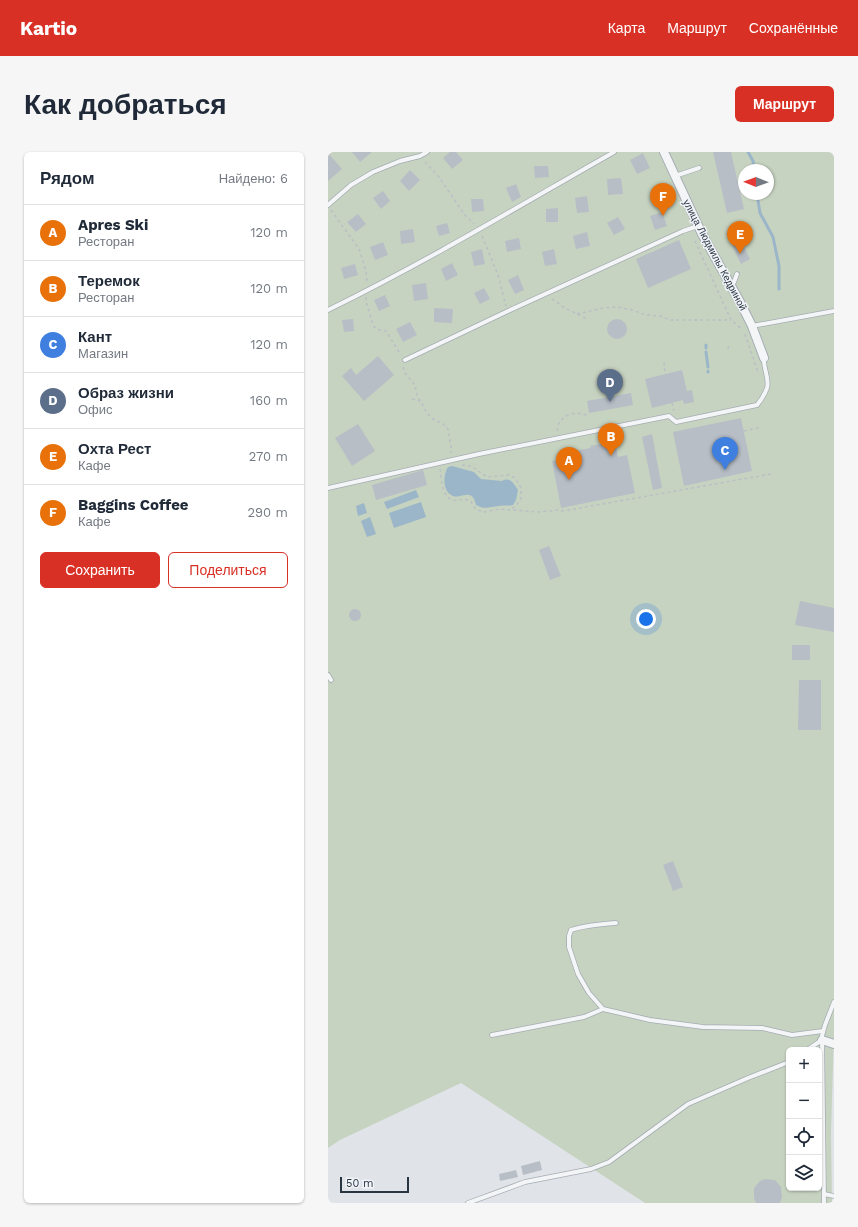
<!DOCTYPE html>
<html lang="ru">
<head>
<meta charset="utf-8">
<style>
	body { margin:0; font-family:"Work Sans",sans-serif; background:#f6f6f7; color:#1f2937 }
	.controls { position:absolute; right:12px; bottom:12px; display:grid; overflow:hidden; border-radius:6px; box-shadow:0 1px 3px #0004 }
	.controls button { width:36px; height:36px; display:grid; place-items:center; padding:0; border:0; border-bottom:1px solid #e0e1e3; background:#fff; color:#1f2937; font:20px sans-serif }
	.compass { position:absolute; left:410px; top:12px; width:36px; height:36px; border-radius:50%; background:#fff; box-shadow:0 1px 3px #0004; rotate:271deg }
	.scale { position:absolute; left:12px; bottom:10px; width:69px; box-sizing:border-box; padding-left:4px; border:2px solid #293441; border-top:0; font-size:11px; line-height:14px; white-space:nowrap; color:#293441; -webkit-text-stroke:3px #f0f3f7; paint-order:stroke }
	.you { position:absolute; left:318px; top:467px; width:14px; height:14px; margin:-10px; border:3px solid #fff; border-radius:50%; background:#1a73e8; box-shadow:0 0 0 6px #1a73e833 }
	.badge { display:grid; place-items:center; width:26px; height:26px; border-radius:50%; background:#d93025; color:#fff; font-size:13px; font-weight:700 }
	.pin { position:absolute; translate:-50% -33px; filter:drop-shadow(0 1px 2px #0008) }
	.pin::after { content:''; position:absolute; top:21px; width:14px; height:12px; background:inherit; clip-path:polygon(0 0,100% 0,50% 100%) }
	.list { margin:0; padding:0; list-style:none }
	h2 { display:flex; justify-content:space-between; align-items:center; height:52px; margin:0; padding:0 16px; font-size:17px }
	h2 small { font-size:13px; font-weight:400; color:#747a83 }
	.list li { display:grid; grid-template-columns:26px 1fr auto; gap:12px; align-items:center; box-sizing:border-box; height:56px; padding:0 16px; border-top:1px solid #e0e1e3 }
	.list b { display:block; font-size:15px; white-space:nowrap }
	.list p { margin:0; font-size:13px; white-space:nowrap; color:#747a83 }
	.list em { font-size:13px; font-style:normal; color:#747a83 }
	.actions { display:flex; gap:8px; padding:12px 16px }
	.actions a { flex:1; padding:9px 0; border:1px solid #d93025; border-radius:6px; text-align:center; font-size:14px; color:#d93025 }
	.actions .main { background:#d93025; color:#fff }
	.icon { flex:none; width:22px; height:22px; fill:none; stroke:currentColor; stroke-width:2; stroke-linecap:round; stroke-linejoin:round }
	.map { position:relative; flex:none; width:506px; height:1051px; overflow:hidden; border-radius:6px }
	header { display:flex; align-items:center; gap:24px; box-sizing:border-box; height:56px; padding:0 20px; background:#d93025; color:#fff }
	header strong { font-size:19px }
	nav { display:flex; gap:22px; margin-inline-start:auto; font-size:14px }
	.intro { display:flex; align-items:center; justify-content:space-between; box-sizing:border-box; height:96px; padding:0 24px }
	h1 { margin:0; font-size:28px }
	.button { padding:10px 18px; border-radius:6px; background:#d93025; color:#fff; font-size:14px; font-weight:700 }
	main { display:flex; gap:24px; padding:0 24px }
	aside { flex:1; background:#fff; border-radius:6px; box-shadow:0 1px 3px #0004 }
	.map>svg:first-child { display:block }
	.green { fill:#c7d3c1; fill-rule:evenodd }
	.water { fill:#9bb6c9 }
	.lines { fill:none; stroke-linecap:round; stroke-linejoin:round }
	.stream { stroke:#9bb6c9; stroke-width:3 }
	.building { fill:#b7bec6 }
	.lane-casing { stroke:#a5acb3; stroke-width:5.5 }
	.street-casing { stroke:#a5acb3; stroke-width:10 }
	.path { stroke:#babfc4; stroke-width:1.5; stroke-dasharray:3 3; stroke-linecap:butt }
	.lane { stroke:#f3f5f7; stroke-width:4 }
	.street { stroke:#f3f5f7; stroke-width:8 }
	.labels { text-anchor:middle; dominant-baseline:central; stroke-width:3; stroke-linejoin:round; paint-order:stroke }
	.street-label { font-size:10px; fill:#293441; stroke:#f0f3f7 }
</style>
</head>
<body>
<header>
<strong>Kartio</strong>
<nav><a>Карта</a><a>Маршрут</a><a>Сохранённые</a></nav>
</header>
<div class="intro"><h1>Как добраться</h1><a class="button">Маршрут</a></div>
<main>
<aside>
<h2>Рядом<small>Найдено: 6</small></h2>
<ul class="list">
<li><span class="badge" style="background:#e8710a">A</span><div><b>Apres Ski</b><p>Ресторан</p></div><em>120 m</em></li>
<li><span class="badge" style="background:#e8710a">B</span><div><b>Теремок</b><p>Ресторан</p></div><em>120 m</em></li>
<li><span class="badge" style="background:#3f7fe0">C</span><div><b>Кант</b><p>Магазин</p></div><em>120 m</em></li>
<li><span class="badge" style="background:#5c6f8a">D</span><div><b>Образ жизни</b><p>Офис</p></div><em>160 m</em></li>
<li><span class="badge" style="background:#e8710a">E</span><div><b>Охта Рест</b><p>Кафе</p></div><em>270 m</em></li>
<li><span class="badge" style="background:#e8710a">F</span><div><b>Baggins Coffee</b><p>Кафе</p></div><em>290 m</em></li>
</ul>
<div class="actions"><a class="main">Сохранить</a><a>Поделиться</a></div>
</aside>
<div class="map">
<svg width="506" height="1051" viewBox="0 0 506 1051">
	<rect width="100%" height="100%" fill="#e0e4e9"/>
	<path class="green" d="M0,0H506V879L503,981L504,1051H317L133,931L12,988L0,996ZM416,18H440V42H416ZM461,898H491V1036H461Z"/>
	<g class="water">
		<path d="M124,314L146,320L153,327L174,329C182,324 186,332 190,338L188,348L185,353C181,354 176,353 171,354C162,355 157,358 148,353C144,335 134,347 125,344C114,340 115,322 120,315Z"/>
		<polygon points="88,338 91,345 59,357 56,350"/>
		<polygon points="93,350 98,365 66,376 61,361"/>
		<polygon points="36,351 39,361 30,364 28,354"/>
		<polygon points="42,365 48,382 39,385 33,369"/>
	</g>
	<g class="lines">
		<g class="stream">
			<polyline points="420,0 425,9 426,18"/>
			<polyline points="429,42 432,61 445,85 451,114 451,137"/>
			<polyline points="378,193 378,196"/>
			<polyline points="378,200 380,215"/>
			<polyline points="380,220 380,219"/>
		</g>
	</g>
	<g class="building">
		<polygon points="24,0 44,0 32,10"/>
		<polygon points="122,0 128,0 135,8 124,17 115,6"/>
		<polygon points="385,0 403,0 416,57 399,61"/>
		<polygon points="0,1 14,17 0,29"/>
		<polygon points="315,1 322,16 309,22 302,8"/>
		<polygon points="206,14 220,14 221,25 207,26"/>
		<polygon points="82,18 92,28 81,39 72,29"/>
		<polygon points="293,26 295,42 280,43 279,27"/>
		<polygon points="188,32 193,45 184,50 178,36"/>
		<polygon points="55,39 62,49 53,57 45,46"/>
		<polygon points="259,44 261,60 249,61 247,46"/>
		<polygon points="143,47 155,47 156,59 144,60"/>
		<polygon points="230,56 230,70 218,70 218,57"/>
		<polygon points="334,60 339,74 327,78 322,64"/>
		<polygon points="30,62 38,72 28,80 19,70"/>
		<polygon points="290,65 297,77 286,83 279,71"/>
		<polygon points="119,71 122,81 111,84 108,74"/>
		<polygon points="85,77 87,90 73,92 72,79"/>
		<polygon points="407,77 422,107 413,112 398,81"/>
		<polygon points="259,80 262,94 248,97 245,84"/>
		<polygon points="191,86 193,97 179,100 177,89"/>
		<polygon points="351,88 363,117 320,136 308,107"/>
		<polygon points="55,90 60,103 47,108 42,95"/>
		<polygon points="154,97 157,112 146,114 143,100"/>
		<polygon points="226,97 229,112 217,114 214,100"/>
		<polygon points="124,111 130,123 118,129 113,117"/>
		<polygon points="27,112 30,123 16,127 13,116"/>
		<polygon points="190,123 196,138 187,142 180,128"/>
		<polygon points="98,131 100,147 86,149 84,133"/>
		<polygon points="156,136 162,147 152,152 146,141"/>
		<polygon points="57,143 62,154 51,159 46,148"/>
		<polygon points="106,156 125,157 124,171 106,170"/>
		<circle cx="289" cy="177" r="10"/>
		<polygon points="25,167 26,179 16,180 14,168"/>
		<polygon points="82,170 89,183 75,190 68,177"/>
		<polygon points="50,204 66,223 36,249 14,224 23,216 28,223"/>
		<polygon points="354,218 359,239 364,238 366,250 356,252 355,248 324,256 317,227"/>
		<polygon points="303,241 305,253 261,261 259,249"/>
		<polygon points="413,266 424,319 356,334 345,280"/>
		<polygon points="30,272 47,299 24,314 7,286"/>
		<polygon points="324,282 334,336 325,338 314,285"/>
		<polygon points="287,289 290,305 299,303 307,341 233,356 224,309 246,305 245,299 263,296 262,294"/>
		<polygon points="95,318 99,333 48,348 44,333"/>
		<polygon points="221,394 233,424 222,428 211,398"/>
		<polygon points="472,449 506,456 506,480 467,473"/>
		<circle cx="27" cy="463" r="6"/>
		<rect x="464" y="493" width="18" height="15"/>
		<polygon points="471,528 493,528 493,578 470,578"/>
		<polygon points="345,709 355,735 345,739 335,713"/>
		<polygon points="212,1009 214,1018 195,1023 193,1014"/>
		<polygon points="188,1018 190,1025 172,1029 171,1022"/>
		<polygon points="437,1027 447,1028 453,1035 454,1045 452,1051 428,1051 426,1046 426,1036 432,1029"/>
	</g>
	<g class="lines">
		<defs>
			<g id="lane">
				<polyline points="347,24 371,16"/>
				<polyline points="0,53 23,33 45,20 72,9 92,4 99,0"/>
				<polyline points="403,134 406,130 409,122"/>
				<path d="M0,158C98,110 191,54 286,0"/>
				<polyline points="424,174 506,159"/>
				<polyline points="77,208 180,159 355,79 370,74"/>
				<path d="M0,336L151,302L341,264L348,270L429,253C433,248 437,242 439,236C442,228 435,216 436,206"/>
				<polyline points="0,523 3,528"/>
				<path d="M288,771C273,772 258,773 243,778L241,784V795L250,822L261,841L275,857L322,868L375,875L434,876L464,883L495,879"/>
				<polyline points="164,883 256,865 275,857"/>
				<polyline points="479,898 494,888"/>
				<polyline points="496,1042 506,1044"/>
				<polyline points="140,1051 197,1030 263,1017 281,1010 360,952 420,926 461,910"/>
				<polyline points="496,1051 494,884 497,873 506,850"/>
			</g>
			<g id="street">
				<polyline points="336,0 374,82 412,150 424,174 436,206"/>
				<polyline points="494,888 506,892"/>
			</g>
		</defs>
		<use href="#lane" class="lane-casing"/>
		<use href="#street" class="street-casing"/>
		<g class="path">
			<polyline points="97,10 111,25 136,62 146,72"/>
			<polyline points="3,58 31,97 38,119 39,132"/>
			<polyline points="154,84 170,123 178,154"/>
			<polyline points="367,89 403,168 415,178"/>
			<polyline points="38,145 38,149 45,173 48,177 58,179 73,203"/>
			<polyline points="224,147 237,156 259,167"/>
			<polyline points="249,162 275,156 289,155 304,158 318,163 332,164 342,168 403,168"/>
			<polyline points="417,182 430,220"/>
			<polyline points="400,197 401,192"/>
			<polyline points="336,210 337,222"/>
			<polyline points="75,215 77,221 87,233 89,243 99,261 106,268 114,271 120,277 123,295 123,301"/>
			<polyline points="84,247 92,249"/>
			<polyline points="344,251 346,259"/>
			<path d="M229,279C230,276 230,272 232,270C238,260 252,260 261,264"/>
			<polyline points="416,279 434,275"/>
			<polyline points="134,313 143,314 159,325 181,323 187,326 193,336 193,346 191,350 183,358"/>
			<path d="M112,317C114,327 113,345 125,348C132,350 133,345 143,349L145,354L149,358L157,360L171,357L210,360L231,358L235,359L443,322"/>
		</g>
		<use href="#lane" class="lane"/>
		<use href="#street" class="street"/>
	</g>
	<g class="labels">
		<g class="street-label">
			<text transform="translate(387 103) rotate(62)">улица Людмилы Кедриной</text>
		</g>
	</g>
</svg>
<div class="controls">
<button>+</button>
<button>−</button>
<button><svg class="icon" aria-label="locate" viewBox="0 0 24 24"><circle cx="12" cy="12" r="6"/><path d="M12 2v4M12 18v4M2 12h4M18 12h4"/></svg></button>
<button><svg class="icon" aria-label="layers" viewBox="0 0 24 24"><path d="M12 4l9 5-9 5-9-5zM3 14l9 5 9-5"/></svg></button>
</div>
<svg class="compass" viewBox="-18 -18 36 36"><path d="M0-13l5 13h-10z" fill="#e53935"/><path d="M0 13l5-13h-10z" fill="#747a83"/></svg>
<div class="scale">50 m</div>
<div class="you"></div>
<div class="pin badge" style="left:241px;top:328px;background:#e8710a">A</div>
<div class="pin badge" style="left:283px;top:304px;background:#e8710a">B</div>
<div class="pin badge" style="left:397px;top:318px;background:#3f7fe0">C</div>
<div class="pin badge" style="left:282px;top:250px;background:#5c6f8a">D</div>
<div class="pin badge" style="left:412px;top:102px;background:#e8710a">E</div>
<div class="pin badge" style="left:335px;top:64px;background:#e8710a">F</div>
</div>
</main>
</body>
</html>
